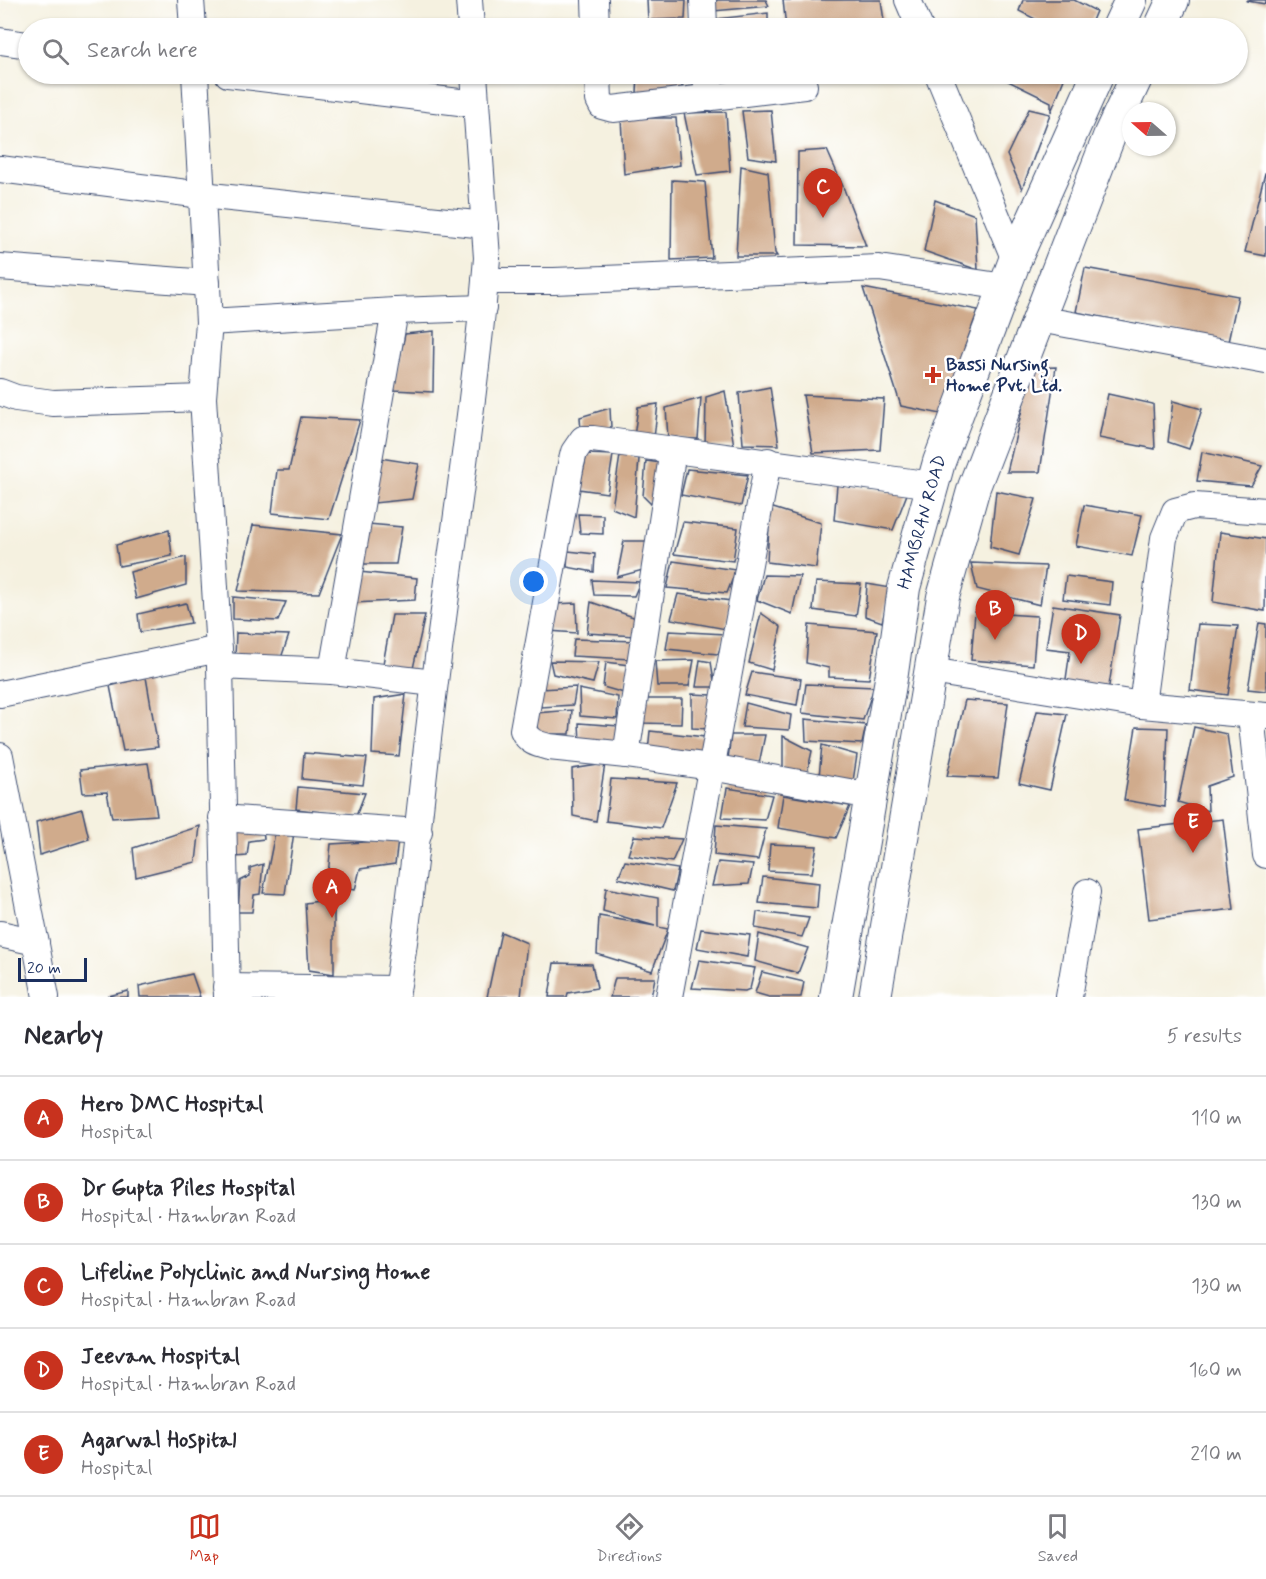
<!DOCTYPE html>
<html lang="en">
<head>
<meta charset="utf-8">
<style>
	body { margin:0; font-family:Mynerve,sans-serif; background:#f2f2f3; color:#2b2b33 }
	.compass { position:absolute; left:1122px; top:102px; width:54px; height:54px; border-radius:50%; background:#fff; box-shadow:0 2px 4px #0004; rotate:290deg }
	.scale { position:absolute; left:18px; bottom:15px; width:69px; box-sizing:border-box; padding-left:6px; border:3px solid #1b2f5e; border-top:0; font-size:16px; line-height:21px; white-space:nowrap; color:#1b2f5e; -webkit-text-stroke:4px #fff; paint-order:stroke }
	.you { position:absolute; left:534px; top:582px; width:21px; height:21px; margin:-15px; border:4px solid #fff; border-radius:50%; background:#1a73e8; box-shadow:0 0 0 9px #1a73e833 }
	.badge { display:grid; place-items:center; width:39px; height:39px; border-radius:50%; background:#c8321e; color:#fff; font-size:20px; font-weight:700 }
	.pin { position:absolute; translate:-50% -50px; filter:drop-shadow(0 2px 3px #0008) }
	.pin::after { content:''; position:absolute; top:32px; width:21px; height:18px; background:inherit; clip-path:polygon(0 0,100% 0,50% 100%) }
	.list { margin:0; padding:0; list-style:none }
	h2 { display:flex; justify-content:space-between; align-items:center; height:78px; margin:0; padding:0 24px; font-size:26px }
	h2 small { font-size:20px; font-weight:400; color:#7c7c81 }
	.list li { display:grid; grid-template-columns:39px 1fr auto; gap:18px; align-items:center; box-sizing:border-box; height:84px; padding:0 24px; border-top:2px solid #e1e1e2 }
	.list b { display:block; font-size:22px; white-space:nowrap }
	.list p { margin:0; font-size:20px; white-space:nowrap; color:#7c7c81 }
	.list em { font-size:20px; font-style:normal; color:#7c7c81 }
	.icon { flex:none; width:33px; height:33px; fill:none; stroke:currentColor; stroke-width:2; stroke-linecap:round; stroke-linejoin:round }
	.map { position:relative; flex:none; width:1266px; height:997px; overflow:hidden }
	.search { position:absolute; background:#fff; box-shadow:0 2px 4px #0004; left:18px; right:18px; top:18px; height:66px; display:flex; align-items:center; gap:15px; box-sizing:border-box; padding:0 21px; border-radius:33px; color:#7c7c81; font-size:22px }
	.sheet { height:498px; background:#fff }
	nav { display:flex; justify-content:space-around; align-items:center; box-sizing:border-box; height:84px; border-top:2px solid #e1e1e2; background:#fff; font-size:16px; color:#7c7c81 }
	nav a { display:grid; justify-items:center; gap:3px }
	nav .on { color:#c8321e }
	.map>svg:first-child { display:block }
	.building { fill:#d0ab8c }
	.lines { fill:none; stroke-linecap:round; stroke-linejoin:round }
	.minor-casing { stroke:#3c4c72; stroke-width:28 }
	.major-casing { stroke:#3c4c72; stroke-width:34 }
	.minor { stroke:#fff; stroke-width:26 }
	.major { stroke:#fff; stroke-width:32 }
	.poi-dot { fill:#c8321e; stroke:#fff; stroke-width:2 }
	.labels { text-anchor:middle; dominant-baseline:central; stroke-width:5; stroke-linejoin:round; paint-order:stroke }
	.poi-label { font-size:18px; font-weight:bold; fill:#1b2f5e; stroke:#fff; text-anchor:start }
	.street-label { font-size:18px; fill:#1b2f5e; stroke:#fff }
</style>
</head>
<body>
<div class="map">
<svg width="1266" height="997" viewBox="0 0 1266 997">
	<rect width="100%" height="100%" fill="#fff"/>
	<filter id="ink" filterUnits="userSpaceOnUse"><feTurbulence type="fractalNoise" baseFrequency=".0167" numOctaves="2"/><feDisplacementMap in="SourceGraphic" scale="12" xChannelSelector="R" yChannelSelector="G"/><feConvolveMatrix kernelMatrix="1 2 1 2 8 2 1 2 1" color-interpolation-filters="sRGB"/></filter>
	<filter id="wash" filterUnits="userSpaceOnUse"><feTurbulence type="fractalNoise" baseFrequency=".008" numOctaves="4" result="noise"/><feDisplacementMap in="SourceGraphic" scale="24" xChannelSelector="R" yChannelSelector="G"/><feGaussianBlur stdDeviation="1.35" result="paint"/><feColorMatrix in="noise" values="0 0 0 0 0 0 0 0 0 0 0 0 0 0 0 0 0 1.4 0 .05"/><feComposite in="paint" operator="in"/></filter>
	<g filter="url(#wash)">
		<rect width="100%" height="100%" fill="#f5f1e0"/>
		<g id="blocks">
			<g class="building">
				<polygon points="647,0 686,0 685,19 648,20"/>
				<polygon points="711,0 766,0 769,6 713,11"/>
				<polygon points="783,0 881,0 885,28 786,28"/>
				<polygon points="1023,0 1074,0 1096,11 1089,28 1053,28 1019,11"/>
				<polygon points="1248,0 1266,0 1266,4 1247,1"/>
				<polygon points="768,13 768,28 711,28 707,20"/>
				<polygon points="638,74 682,74 682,90 637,93"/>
				<polygon points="714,74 779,74 779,77 715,83"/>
				<polygon points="994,74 1066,74 1051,112 1051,102"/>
				<polygon points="1029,109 1050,114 1022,189 1007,155"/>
				<polygon points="771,110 776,161 748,157 742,111"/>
				<polygon points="726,112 730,171 697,175 684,113"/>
				<polygon points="621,118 676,118 680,165 624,174"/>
				<polygon points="827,150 842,184 866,246 797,245 798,152"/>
				<polygon points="741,166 768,172 775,253 777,256 736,256"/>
				<polygon points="1265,173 1266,173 1266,256 1245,252"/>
				<polygon points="672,180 705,182 712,258 671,260"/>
				<polygon points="935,200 975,215 978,270 924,251"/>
				<polygon points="1085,268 1238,296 1228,342 1076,312"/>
				<polygon points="863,288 978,310 941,414 901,406"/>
				<polygon points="434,331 433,392 393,390 405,334"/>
				<polygon points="1056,367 1040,472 1007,472 1032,368"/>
				<polygon points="770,387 779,445 743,444 739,393"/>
				<polygon points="725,391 734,446 705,447 706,397"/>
				<polygon points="1108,394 1153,404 1155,449 1099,438"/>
				<polygon points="803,395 884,399 880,450 813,453"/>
				<polygon points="701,398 698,439 668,438 666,408"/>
				<polygon points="1173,401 1202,409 1189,449 1168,442"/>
				<polygon points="658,404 654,438 634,437 638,407"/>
				<polygon points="610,408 611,428 581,433 580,417"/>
				<polygon points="301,417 360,420 329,519 272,513 277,470 289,470"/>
				<polygon points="621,449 639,459 634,517 612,508"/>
				<polygon points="1202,452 1262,466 1251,486 1197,481"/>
				<polygon points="587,454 613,455 607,493 579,489"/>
				<polygon points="380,458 419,464 412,499 374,503"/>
				<polygon points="646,461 661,463 652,505 643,496"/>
				<polygon points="687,469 748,475 741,506 681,495"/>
				<polygon points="837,485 907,494 893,530 834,520"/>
				<polygon points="996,491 1036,499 1019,555 990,547"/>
				<polygon points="1084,505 1142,515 1132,556 1076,546"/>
				<polygon points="770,507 821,523 816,568 767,562"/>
				<polygon points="578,514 603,515 603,534 580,533"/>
				<polygon points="683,522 738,528 733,561 674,554"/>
				<polygon points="368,524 402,527 396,564 361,564"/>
				<polygon points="253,525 342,534 319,593 238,591"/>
				<polygon points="169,530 172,556 119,566 116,545"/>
				<polygon points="1220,532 1266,539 1265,611 1213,602"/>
				<polygon points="624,541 647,541 643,570 617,577"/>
				<polygon points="568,551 595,554 594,572 567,567"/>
				<polygon points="186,557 186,585 136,599 130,572"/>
				<polygon points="673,561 736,570 727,593 667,588"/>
				<polygon points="971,563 1046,566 1040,605 977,589"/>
				<polygon points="359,572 417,578 415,600 353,603"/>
				<polygon points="764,575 800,576 792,614 757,600"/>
				<polygon points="1066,576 1112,582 1110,605 1063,599"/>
				<polygon points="592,580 640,582 634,596 594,595"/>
				<polygon points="816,582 861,584 856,616 813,610"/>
				<polygon points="867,584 891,588 882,622 865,616"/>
				<polygon points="678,594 731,601 726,629 671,619"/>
				<polygon points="233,597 286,602 278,621 233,619"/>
				<polygon points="591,602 639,619 635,636 587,633"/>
				<polygon points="186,603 191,623 140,632 138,614"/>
				<polygon points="576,603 577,633 549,631 553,604"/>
				<polygon points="1053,605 1120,615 1108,692 1065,686 1070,651 1046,648"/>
				<polygon points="975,612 1037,616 1033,665 971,660"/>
				<polygon points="761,613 781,627 772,670 749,663"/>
				<polygon points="392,615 425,615 412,673 382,669"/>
				<polygon points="1259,623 1266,624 1266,691 1248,689"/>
				<polygon points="1198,624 1238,626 1228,695 1190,690"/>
				<polygon points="809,625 877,631 869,679 829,677 829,668 806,663"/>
				<polygon points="669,631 725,634 718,654 666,649"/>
				<polygon points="236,633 289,635 281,658 235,657"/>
				<polygon points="574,639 635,641 631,659 572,656"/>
				<polygon points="694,660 689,686 657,686 655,661"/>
				<polygon points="700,660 711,662 715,687 696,687"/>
				<polygon points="550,661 599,662 593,683 553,674"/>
				<polygon points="606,662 629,665 624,693 603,687"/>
				<polygon points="752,672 801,679 797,705 745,695"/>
				<polygon points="146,677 158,747 123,751 110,686"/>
				<polygon points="806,684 874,687 863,720 802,713"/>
				<polygon points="576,687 573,705 541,707 540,689"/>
				<polygon points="579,689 618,697 617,719 580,716"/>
				<polygon points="406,694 399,756 372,754 374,699"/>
				<polygon points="692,694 712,695 710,729 692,728"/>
				<polygon points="646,699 682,699 681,724 642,723"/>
				<polygon points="965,700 1008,703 998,778 947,776"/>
				<polygon points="746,703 791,715 789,730 742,727"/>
				<polygon points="572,710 570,734 538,734 536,713"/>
				<polygon points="1037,711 1067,714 1050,790 1019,783"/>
				<polygon points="805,719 866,725 862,744 806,741"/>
				<polygon points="579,723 619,726 616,744 580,742"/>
				<polygon points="1136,727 1168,728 1165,807 1124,800"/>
				<polygon points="1194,727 1227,734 1233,777 1207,786 1208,811 1178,802"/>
				<polygon points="650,731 705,737 705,758 648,751"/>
				<polygon points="731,735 765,735 759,764 728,759"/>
				<polygon points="783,736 812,751 806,778 783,771"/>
				<polygon points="822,745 857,755 853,781 819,777"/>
				<polygon points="304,753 367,758 363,785 302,779"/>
				<polygon points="148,763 157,815 112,818 107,792 83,793 80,770"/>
				<polygon points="605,764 596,821 573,816 572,769"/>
				<polygon points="611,779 677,783 661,828 606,821"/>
				<polygon points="298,787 365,793 356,816 296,809"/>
				<polygon points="727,788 772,795 765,820 722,818"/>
				<polygon points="783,795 850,806 836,838 778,828"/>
				<polygon points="82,809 89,839 40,855 36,822"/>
				<polygon points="1223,819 1234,909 1149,919 1138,829"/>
				<polygon points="716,825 766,829 758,860 714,855"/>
				<polygon points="200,826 196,862 136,877 133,848"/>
				<polygon points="234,827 263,828 264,839 249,841 247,856 235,857"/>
				<polygon points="294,832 285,894 263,893 275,833"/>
				<polygon points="634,836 682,839 672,862 628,855"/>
				<polygon points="398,840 395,864 360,869 355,890 327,886 331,844"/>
				<polygon points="770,844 817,846 812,873 768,871"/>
				<polygon points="625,861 678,869 673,891 618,878"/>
				<polygon points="718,862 753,865 749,884 712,886"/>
				<polygon points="263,864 260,894 254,895 252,912 238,912 240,881 250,876 250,868"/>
				<polygon points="763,877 819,883 817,908 759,903"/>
				<polygon points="606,888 658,898 658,927 668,929 652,971 597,954 599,916 655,926 603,911"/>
				<polygon points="334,899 334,974 309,970 305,903"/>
				<polygon points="757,912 809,918 802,937 755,928"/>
				<polygon points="701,929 750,935 747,957 697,948"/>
				<polygon points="501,932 527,943 521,997 487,997"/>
				<polygon points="759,934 808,948 798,973 755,961"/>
				<polygon points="699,960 755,968 750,989 745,991 692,988"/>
				<polygon points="554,963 592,964 597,988 568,993 567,997 549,997"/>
				<polygon points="762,972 804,982 801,997 769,997 755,993"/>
				<polygon points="192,974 200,997 140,997 139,986"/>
				<polygon points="615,978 655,978 651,997 610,997"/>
				<polygon points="128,991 128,997 108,997 108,996"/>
			</g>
		</g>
	</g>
	<g filter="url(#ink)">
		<use href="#blocks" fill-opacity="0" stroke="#3c4c72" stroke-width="1.5"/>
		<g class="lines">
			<defs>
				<g id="minor">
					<polyline points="191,0 193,28"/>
					<polyline points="469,0 471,28"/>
					<polyline points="595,0 596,28"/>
					<polyline points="703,0 704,28"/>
					<polyline points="908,0 920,28"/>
					<polyline points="0,41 28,45"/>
					<polyline points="195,74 209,322 395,311 483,308"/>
					<polyline points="228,74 476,104"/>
					<polyline points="598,74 599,100 602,106 613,109 804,86"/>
					<polyline points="706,74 708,98"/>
					<polyline points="938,74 1015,260"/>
					<polyline points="0,169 202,195 485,225"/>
					<polyline points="0,267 207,283"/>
					<polyline points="485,281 554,281 879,268 1005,287"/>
					<polyline points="1039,319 1266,361"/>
					<polyline points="209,322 203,398 220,666 227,997"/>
					<polyline points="0,392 16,398 53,403 203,398"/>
					<polyline points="220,666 332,671 434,683"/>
					<polyline points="332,671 395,311"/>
					<polyline points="931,671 1142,705 1266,716"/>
					<polyline points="0,694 219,649"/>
					<polyline points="1142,705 1164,538 1175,511 1194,506 1266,511"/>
					<polyline points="1251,715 1266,855"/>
					<polyline points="626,755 673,450"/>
					<polyline points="0,756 46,997"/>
					<path d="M871,796L711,767L626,755L549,747C537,744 528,742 523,730L571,464L574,452L583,439H593L933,485"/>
					<polyline points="222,818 419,832"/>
					<polyline points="0,934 36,942"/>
					<polyline points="226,987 397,989"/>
					<path d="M396,997C413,892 421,787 435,682C451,548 473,415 485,281L487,258L474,74"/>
					<polyline points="669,997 768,461"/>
					<polyline points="1069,997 1087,892"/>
				</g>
				<g id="major">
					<polyline points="1118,28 1131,0"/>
					<polyline points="1160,28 1173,0"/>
					<path id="s1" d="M836,997L892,673L904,588L939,462L1015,260L1098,74"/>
					<polyline points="875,997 943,597 974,487 1110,134 1138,74"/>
				</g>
			</defs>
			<use href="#minor" class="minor-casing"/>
			<use href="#major" class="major-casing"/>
			<use href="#minor" class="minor"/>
			<use href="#major" class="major"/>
		</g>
	</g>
	<path class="poi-dot" d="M930 366h6v6h6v6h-6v6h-6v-6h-6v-6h6z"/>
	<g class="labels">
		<g class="poi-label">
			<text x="946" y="365">Bassi Nursing<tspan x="946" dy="21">Home Pvt. Ltd.</tspan></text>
		</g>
		<g class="street-label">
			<text stroke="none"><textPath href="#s1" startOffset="483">HAMBRAN ROAD</textPath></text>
		</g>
	</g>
</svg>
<svg class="compass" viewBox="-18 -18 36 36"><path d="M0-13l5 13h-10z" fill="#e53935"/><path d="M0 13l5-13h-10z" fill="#7c7c81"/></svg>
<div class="scale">20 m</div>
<div class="you"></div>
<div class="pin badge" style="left:332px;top:918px">A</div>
<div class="pin badge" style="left:995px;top:640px">B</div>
<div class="pin badge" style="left:823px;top:218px">C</div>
<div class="pin badge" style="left:1081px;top:664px">D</div>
<div class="pin badge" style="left:1193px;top:853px">E</div>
<div class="search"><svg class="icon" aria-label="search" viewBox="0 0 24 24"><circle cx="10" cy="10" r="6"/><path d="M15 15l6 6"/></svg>Search here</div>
</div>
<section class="sheet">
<h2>Nearby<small>5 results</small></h2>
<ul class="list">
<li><span class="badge">A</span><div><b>Hero DMC Hospital</b><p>Hospital</p></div><em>110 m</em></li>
<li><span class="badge">B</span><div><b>Dr Gupta Piles Hospital</b><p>Hospital · Hambran Road</p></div><em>130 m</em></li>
<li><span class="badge">C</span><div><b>Lifeline Polyclinic and Nursing Home</b><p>Hospital · Hambran Road</p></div><em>130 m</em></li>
<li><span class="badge">D</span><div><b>Jeevan Hospital</b><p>Hospital · Hambran Road</p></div><em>160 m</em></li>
<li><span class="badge">E</span><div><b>Agarwal Hospital</b><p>Hospital</p></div><em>210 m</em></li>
</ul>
</section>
<nav>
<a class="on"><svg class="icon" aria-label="map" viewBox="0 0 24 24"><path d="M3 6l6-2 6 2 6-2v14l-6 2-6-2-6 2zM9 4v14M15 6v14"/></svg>Map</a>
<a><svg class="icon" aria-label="directions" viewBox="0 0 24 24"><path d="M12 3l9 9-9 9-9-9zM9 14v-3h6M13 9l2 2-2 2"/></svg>Directions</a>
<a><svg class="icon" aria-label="saved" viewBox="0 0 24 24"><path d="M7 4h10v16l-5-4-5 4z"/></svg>Saved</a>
</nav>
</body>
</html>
